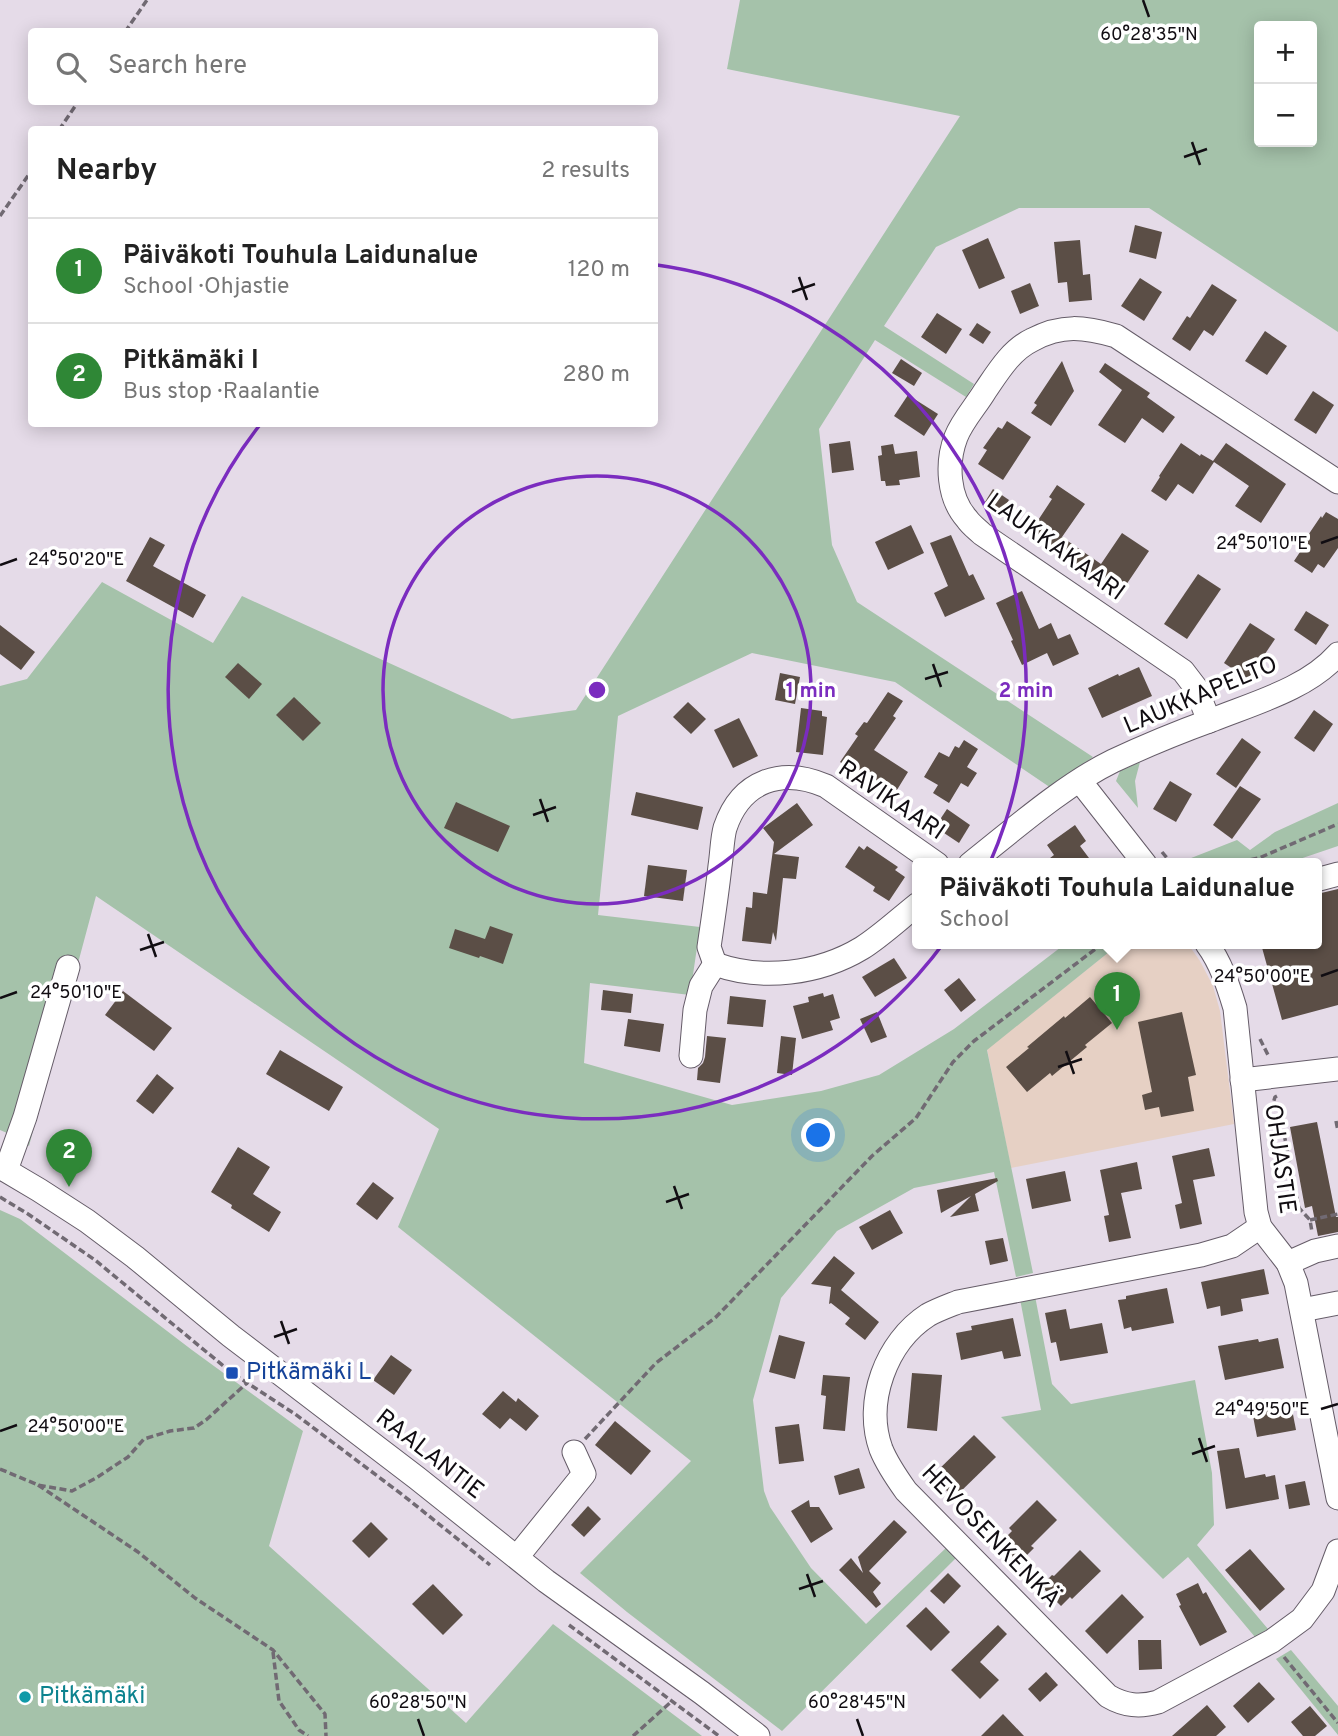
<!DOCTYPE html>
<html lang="en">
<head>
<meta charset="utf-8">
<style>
	body { margin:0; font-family:Overpass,sans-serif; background:#f2f2f2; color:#222 }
	.controls { position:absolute; right:21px; top:21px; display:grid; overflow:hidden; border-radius:7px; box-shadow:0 4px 18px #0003 }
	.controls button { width:63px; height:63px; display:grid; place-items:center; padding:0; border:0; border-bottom:2px solid #e0e0e0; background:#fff; color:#222; font:35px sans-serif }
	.you { position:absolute; left:819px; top:1136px; width:24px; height:24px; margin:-18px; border:5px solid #fff; border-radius:50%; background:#1a73e8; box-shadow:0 0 0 10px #1a73e833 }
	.badge { display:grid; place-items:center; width:46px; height:46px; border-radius:50%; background:#2f8736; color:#fff; font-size:23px; font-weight:700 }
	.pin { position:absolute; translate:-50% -58px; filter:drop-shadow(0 2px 4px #0008) }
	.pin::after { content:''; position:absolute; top:37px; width:24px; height:21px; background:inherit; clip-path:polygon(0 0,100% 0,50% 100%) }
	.popup { position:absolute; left:912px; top:858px; width:410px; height:91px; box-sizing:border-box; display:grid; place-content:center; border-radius:7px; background:#fff; filter:drop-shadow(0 2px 5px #0005); font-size:23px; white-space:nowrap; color:#767676 }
	.popup b { font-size:26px; color:#222 }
	.popup::after { content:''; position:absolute; left:50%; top:100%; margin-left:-14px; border:14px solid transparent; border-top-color:#fff }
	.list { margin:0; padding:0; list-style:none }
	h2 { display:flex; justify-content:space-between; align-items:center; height:91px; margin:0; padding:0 28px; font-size:30px }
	h2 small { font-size:23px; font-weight:400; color:#767676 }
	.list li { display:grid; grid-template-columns:46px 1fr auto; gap:21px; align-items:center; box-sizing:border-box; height:105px; padding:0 28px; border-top:2px solid #e0e0e0 }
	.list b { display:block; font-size:26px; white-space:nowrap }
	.list p { margin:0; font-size:23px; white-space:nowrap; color:#767676 }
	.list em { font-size:23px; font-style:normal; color:#767676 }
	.icon { flex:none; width:38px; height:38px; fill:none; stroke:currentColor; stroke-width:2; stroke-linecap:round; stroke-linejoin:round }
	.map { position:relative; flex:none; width:1338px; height:1736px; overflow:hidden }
	.search { position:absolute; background:#fff; box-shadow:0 4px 18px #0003; left:28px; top:28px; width:630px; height:77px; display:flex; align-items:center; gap:18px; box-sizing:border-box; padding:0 24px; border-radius:7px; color:#767676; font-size:26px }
	.panel { position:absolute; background:#fff; box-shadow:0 4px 18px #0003; left:28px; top:126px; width:630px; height:301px; border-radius:7px }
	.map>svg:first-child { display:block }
	.education { fill:#e6d0c4 }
	.green { fill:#a5c2aa; fill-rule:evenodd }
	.building { fill:#5b4e46 }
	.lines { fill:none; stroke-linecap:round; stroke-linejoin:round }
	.minor-casing { stroke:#655c68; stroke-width:25 }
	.path { stroke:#716a73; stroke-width:3.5; stroke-dasharray:7 3.5; stroke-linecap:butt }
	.minor { stroke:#fff; stroke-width:23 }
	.ticks { fill:none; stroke:#110d12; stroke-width:2.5 }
	.ring { fill:none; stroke:#7b2cbf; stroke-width:3.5 }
	.transit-dot { fill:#1a4fb4; stroke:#fff; stroke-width:2.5 }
	.culture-dot { fill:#0f9aa8; stroke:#fff; stroke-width:2.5 }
	.labels { text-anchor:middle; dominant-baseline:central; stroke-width:7; stroke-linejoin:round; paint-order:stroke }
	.street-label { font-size:24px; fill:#110d12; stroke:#fff }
	.transit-label { font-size:24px; fill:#164399; stroke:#fff; text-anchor:start }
	.culture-label { font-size:24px; fill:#0d838f; stroke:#fff; text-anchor:start }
	.ticks-label { font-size:18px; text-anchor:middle; fill:#110d12; stroke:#fff; stroke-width:7; stroke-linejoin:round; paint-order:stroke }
	.centre { fill:#7b2cbf; stroke:#fff; stroke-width:3.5 }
	.ring-label { font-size:21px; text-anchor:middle; font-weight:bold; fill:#7b2cbf; stroke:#fff; stroke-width:7; stroke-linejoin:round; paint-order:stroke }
</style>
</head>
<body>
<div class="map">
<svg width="1338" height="1736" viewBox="0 0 1338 1736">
	<rect width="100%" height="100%" fill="#e5dbe8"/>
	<polygon class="education" points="1119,944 1188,944 1200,961 1213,986 1220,1011 1234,1124 1011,1168 987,1049"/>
	<g class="green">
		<path d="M740,0H1338V332L1149,208H1019L936,247L884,326L974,384L966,397L875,340L819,429L832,545L857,602L1093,757L1051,788L895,682L752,653L618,716L598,915L700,927L690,995L590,983L584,1063L732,1105L821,1091L879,1075L954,1029L1065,944H1119L987,1050L1033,1273L1016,1277L994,1172L914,1188L837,1231L781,1298L753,1400L764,1491L770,1507L811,1568L866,1624L947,1547L957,1557L782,1731L627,1612L580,1573L691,1461L398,1227L439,1129L96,896L29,1146L7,1133L0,1130V686L27,679L102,582L213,643L242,596L512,719L576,710L960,116L727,69ZM1259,26H1312V142H1259Z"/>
		<polygon points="1140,762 1135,781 1138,808 1116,781 1120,771"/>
		<polygon points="1338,803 1338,846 1285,864 1182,864 1181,862 1237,840 1250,850 1275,832"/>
		<polygon points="0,1210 20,1219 192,1350 303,1431 269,1546 466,1723 553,1624 702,1736 0,1736"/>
		<polygon points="1035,1296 1052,1384 1071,1404 1195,1380 1212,1473 1214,1525 1197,1545 1268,1629 1255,1637 1188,1557 1163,1579 1001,1417 1041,1410 1020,1299"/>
		<polygon points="1291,1650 1338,1706 1338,1735 1276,1659"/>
	</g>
	<g class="building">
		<polygon points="1135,225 1162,232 1156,259 1129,252"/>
		<polygon points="988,238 1005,278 979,289 962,250"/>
		<polygon points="1080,240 1083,275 1090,274 1092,300 1069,302 1067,282 1058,283 1054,242"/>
		<polygon points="1140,278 1162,292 1144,321 1121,306"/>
		<polygon points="1030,283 1039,306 1020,314 1011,291"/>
		<polygon points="1212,284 1237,300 1213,336 1204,330 1190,351 1172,339 1187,316 1190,318"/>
		<polygon points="937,313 962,329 946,354 921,337"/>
		<polygon points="977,323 991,332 983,344 969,335"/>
		<polygon points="1265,331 1287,346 1267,375 1245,361"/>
		<polygon points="901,359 922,373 914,386 892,373"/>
		<polygon points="1062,361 1074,391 1051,426 1031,413 1037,405 1034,403"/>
		<polygon points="1105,363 1150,393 1147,397 1175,417 1163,433 1142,418 1125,443 1098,425 1122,390 1099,372"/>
		<polygon points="1313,391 1334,405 1316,434 1294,420"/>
		<polygon points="908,395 938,414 924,436 894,416"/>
		<polygon points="1007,421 1031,437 1003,480 978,464 987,450 983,448 998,427 1002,429"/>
		<polygon points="850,441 854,470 832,473 829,444"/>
		<polygon points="1181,443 1200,456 1201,454 1213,461 1226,443 1286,484 1261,523 1235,506 1249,486 1214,462 1193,494 1178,484 1166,501 1151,491 1160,477 1159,476"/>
		<polygon points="893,444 895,454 917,451 920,477 899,480 900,485 886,486 885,481 881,481 878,456 882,455 881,446"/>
		<polygon points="1057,485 1085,504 1062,537 1101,564 1122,533 1149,551 1126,585 1123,583 1117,593 1029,534 1052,499 1049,497"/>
		<polygon points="993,489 1009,500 1001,512 985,502"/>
		<polygon points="1326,512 1338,519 1338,548 1324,568 1318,564 1312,573 1294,561 1300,552 1298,550 1321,516 1322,518"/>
		<polygon points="911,525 924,553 888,570 875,542"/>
		<polygon points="951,535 969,576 973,574 985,599 945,617 934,593 948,586 930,543"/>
		<polygon points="150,537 165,545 153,566 206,595 193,618 126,581"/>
		<polygon points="1198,574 1221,589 1187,639 1164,624"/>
		<polygon points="1022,591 1039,629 1051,623 1058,639 1070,634 1079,654 1053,666 1047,653 1022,665 1011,641 1013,640 996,603"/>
		<polygon points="1306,611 1329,625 1316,645 1294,630"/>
		<polygon points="1250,623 1275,639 1248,679 1224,663"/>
		<polygon points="0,625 35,652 21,670 0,654"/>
		<polygon points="238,663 262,684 249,699 225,677"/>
		<polygon points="1139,667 1152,696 1102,718 1088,688 1118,674 1119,676"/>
		<polygon points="780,673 800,677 795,704 775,700"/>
		<polygon points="888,692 903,701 893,716 896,718 874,750 908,772 892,798 840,762 858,736 855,734 864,722 867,723"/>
		<polygon points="294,697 321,723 303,741 276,715"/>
		<polygon points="688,702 706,719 691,734 673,717"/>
		<polygon points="801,708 822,711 822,716 827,717 823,755 796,752"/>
		<polygon points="1314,710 1333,724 1314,752 1294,738"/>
		<polygon points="739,718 758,756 733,768 714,730"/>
		<polygon points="1242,738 1261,752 1236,788 1216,774"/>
		<polygon points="964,740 978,749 967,767 977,773 968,787 961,783 949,803 933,793 938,785 924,777 939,752 949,757 955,746 959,748"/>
		<polygon points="1170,781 1192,794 1176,822 1153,809"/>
		<polygon points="1240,786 1261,799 1232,839 1213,825"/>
		<polygon points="636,792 703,807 698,830 631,815"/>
		<polygon points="456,802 510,826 498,852 444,828"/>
		<polygon points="797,803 813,825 774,854 799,857 796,879 783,878 776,941 773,932 771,944 742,941 746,907 752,908 753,892 767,894 774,842 763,828"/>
		<polygon points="947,809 970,825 959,843 935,827"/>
		<polygon points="1075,825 1086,841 1080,846 1089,858 1081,864 1042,864 1054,855 1047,845"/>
		<polygon points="859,846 864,850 867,846 898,867 895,870 905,877 889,901 873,891 875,887 845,867"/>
		<polygon points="648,865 687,870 683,901 644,896"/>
		<polygon points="1338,889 1338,1005 1282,1020 1261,944 1317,944 1317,920 1322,919 1317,901 1317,894"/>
		<polygon points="490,926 513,934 503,964 480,956 479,958 449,948 455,929 485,939"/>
		<polygon points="894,958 907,978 875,997 862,977"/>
		<polygon points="959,978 976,1000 961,1012 944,990"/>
		<polygon points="603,990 633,994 631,1013 601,1010"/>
		<polygon points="123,991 172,1028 154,1051 105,1015"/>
		<polygon points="823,993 824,997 833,994 840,1018 830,1021 833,1030 802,1039 793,1006 809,1002 808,997"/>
		<polygon points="730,996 766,1000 763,1027 727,1024"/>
		<polygon points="1090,997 1112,1023 1085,1045 1087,1047 1052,1076 1050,1073 1027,1092 1006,1067 1029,1048 1027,1047 1064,1016 1065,1018"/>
		<polygon points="877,1012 887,1037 871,1043 860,1019"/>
		<polygon points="1182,1012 1196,1075 1188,1077 1194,1111 1161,1117 1159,1107 1145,1110 1142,1095 1152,1092 1138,1022"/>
		<polygon points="628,1019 664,1024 660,1052 624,1046"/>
		<polygon points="707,1036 726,1038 720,1083 697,1080 698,1068 703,1063 705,1057"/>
		<polygon points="781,1036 796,1038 792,1075 777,1073"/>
		<polygon points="280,1050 343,1087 329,1111 266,1074"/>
		<polygon points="157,1074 174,1088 153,1114 136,1101"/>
		<polygon points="1317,1122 1336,1217 1338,1217 1338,1232 1318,1236 1312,1206 1305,1208 1290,1127"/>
		<polygon points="238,1147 270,1167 253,1194 281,1212 269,1232 231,1208 232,1205 211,1192"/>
		<polygon points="1209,1148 1215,1176 1193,1180 1202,1224 1180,1229 1175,1205 1182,1203 1172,1156"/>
		<polygon points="1137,1162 1142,1189 1121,1193 1131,1238 1109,1242 1104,1216 1109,1215 1100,1170"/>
		<polygon points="1065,1171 1071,1201 1032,1209 1026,1179"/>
		<polygon points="997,1178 998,1181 975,1194 979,1211 950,1217 971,1196 941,1213 937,1190"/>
		<polygon points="373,1182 394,1198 377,1220 356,1204"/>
		<polygon points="890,1210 903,1233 872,1250 859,1227"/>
		<polygon points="1003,1238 1008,1261 990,1265 985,1241"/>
		<polygon points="834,1256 855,1273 841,1290 879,1322 865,1340 845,1324 850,1318 831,1303 829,1304 831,1287 811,1284"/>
		<polygon points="1264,1269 1269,1294 1241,1299 1243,1311 1221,1316 1220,1306 1207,1309 1201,1282"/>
		<polygon points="1167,1288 1174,1323 1132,1331 1131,1327 1124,1329 1118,1300 1126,1299 1126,1296"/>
		<polygon points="1066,1309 1070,1329 1102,1323 1108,1353 1060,1361 1056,1342 1051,1343 1045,1313"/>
		<polygon points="1013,1318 1021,1356 1004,1359 1002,1351 961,1360 956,1333 972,1330 971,1326"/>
		<polygon points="779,1335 805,1342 795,1379 769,1372"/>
		<polygon points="1278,1338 1284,1368 1225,1380 1218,1346 1258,1339 1259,1342"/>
		<polygon points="391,1355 412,1370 394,1395 373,1380"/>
		<polygon points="912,1373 942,1375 937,1431 907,1428"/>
		<polygon points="823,1375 850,1377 845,1431 823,1429 826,1396 821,1395"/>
		<polygon points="503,1391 516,1402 518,1398 539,1416 526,1431 510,1418 500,1429 482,1414"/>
		<polygon points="1291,1404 1296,1430 1257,1437 1252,1411"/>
		<polygon points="615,1421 651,1451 631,1475 595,1445"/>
		<polygon points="799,1424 804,1461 779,1464 775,1427"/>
		<polygon points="974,1435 996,1457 954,1498 932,1476"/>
		<polygon points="1239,1448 1245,1478 1265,1474 1266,1477 1275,1475 1279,1499 1226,1509 1217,1451"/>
		<polygon points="859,1468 865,1488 839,1495 834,1476"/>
		<polygon points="1305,1481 1310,1505 1289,1509 1285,1485"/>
		<polygon points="809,1500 810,1507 819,1507 833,1529 811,1543 791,1511"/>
		<polygon points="1037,1500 1057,1520 1031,1546 1034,1548 1019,1563 999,1544 1012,1531 1009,1528"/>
		<polygon points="588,1506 601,1519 584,1537 571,1525"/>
		<polygon points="894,1520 907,1532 869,1571 881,1583 873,1592 881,1604 876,1608 839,1570 851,1558 863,1573 858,1557"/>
		<polygon points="371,1522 388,1539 369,1558 352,1541"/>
		<polygon points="1250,1549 1285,1589 1260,1611 1225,1570"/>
		<polygon points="1080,1550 1101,1571 1072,1599 1070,1597 1061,1606 1041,1586 1052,1575 1054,1576"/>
		<polygon points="948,1573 961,1586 944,1604 930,1591"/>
		<polygon points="1198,1583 1203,1594 1206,1592 1227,1632 1200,1646 1179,1606 1181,1605 1176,1594"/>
		<polygon points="433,1584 463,1615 443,1635 412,1604"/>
		<polygon points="1122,1594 1144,1617 1107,1654 1085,1631"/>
		<polygon points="926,1607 950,1632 931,1651 906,1626"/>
		<polygon points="998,1625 1007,1634 980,1662 999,1680 980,1699 951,1670"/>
		<polygon points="1138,1640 1161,1640 1162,1669 1139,1670"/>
		<polygon points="1046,1672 1058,1685 1040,1702 1028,1689"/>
		<polygon points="1259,1682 1275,1699 1248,1723 1233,1706"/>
		<polygon points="1207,1705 1226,1727 1216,1736 1172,1736"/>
		<polygon points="1310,1706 1327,1726 1315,1736 1303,1736 1291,1722"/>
		<polygon points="1003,1714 1024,1736 981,1736"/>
	</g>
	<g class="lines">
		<defs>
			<g id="minor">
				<path d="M1209,721L1196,688L1183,671L982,534C977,529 971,525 967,519C948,498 946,463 956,437C962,421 976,406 985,391C998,372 1011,350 1032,340C1062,324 1084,327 1116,336L1338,482"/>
				<polyline points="1080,781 1145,864"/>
				<path d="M970,864C1013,830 1064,785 1113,761C1145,746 1179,732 1212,720C1254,703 1307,689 1338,654"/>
				<polyline points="1316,880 1338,874"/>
				<path d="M1207,944C1221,963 1228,985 1235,1008L1256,1212L1260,1227L1288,1263L1296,1283L1338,1498"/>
				<path d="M715,964L709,947C713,920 717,893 720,866C722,853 722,839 725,828C741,780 782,767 826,786L937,864"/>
				<path d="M715,964C762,981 819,974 862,948C881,936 899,919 918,904"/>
				<polyline points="691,1056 695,1010 701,986 715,964"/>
				<polyline points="1242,1080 1338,1069"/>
				<polyline points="0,1167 39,1190 87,1221 135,1257 231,1336 417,1478 546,1581 702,1693 758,1736"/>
				<polyline points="6,1170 25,1117 68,967"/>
				<path d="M1260,1227L1232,1246L1201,1255L958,1302C948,1306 937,1310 928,1315C886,1342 864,1402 881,1449C887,1464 896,1477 906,1491L1108,1696C1125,1706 1140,1707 1158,1702L1272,1641L1302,1619L1323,1591L1338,1551"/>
				<polyline points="1288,1263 1315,1251 1338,1246"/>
				<polyline points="1302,1310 1338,1303"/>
				<polyline points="517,1557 584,1474 574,1452"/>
			</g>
		</defs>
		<use href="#minor" class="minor-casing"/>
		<g class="path">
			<polyline points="125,32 147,0"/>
			<polyline points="59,130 78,102"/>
			<polyline points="0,216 32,170"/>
			<polyline points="1162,852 1172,864"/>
			<polyline points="1230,864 1259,858 1338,824"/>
			<polyline points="1260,1039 1269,1057"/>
			<polyline points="1268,1121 1275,1097 1277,1096"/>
			<polyline points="1336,1121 1338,1131"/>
			<polyline points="1284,1134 1299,1208 1310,1220 1312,1232"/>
			<polyline points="0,1197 28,1214 95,1260 232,1373 295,1414 404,1496 490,1565"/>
			<polyline points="1310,1220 1338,1214"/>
			<polyline points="585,1439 656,1363 716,1317 872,1156 916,1118 953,1062 974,1041 1102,944"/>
			<polyline points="0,1469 38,1485 72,1491 96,1478 128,1457 144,1439 170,1431 194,1428 206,1420 247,1383"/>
			<polyline points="38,1485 138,1552 195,1598 273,1650 325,1714 326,1736"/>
			<polyline points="569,1625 719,1736"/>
			<polyline points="273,1652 279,1701 299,1730 308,1736"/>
			<polyline points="1284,1657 1338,1723"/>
			<polyline points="633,1736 672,1701"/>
		</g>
		<use href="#minor" class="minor"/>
	</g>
	<path class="ticks" d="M1143,0L1149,17M1192,142L1200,165M1184,157L1207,149M799,277L807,300M792,292L815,284M1321,543L1338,537M0,565L17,559M933,664L941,687M925,679L948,672M540,799L548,822M533,815L556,807M148,934L156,957M140,950L164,942M1321,976L1338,970M0,998L17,992M1066,1051L1074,1074M1058,1067L1082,1059M674,1186L682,1209M666,1202L689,1194M281,1321L289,1344M274,1337L297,1329M1321,1409L1338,1404M0,1431L17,1425M1199,1438L1207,1462M1192,1454L1215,1446M807,1574L815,1597M799,1589L823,1581M418,1719L424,1736M857,1719L863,1736"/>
	<g class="ring">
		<circle cx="597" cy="690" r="214"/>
		<path d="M657 265A429 429 0 1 1 259 426"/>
	</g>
	<rect class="transit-dot" x="225" y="1366" width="14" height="14" rx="3.5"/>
	<circle class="culture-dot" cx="25" cy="1697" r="7"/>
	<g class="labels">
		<g class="street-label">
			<text transform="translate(1055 548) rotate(36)">LAUKKAKAARI</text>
			<text transform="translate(1201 696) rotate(-23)">LAUKKAPELTO</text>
			<text transform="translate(891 801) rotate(34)">RAVIKAARI</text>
			<text transform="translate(1279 1159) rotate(82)">OHJASTIE</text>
			<text transform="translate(429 1455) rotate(38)">RAALANTIE</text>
			<text transform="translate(990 1537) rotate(46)">HEVOSENKENKÄ</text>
		</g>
		<g class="transit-label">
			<text x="246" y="1373">Pitkämäki L</text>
		</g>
		<g class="culture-label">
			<text x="39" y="1697">Pitkämäki</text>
		</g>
	</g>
	<g class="ticks-label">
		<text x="1149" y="40">60°28'35"N</text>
		<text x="1262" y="549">24°50'10"E</text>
		<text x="76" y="565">24°50'20"E</text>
		<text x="1262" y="982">24°50'00"E</text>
		<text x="76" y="998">24°50'10"E</text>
		<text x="1262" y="1415">24°49'50"E</text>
		<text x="76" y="1432">24°50'00"E</text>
		<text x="418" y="1708">60°28'50"N</text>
		<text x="857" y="1708">60°28'45"N</text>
	</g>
	<circle cx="597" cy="690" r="10" class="centre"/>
	<g class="ring-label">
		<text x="811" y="697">1 min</text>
		<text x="1026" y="697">2 min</text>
	</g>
</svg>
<div class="controls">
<button>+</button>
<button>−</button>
</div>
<div class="you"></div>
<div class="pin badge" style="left:1117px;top:1030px">1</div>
<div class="popup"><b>Päiväkoti Touhula Laidunalue</b>School</div>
<div class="pin badge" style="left:69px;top:1187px">2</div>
<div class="search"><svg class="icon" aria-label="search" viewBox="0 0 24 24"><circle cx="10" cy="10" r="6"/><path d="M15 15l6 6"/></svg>Search here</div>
<section class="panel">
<h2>Nearby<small>2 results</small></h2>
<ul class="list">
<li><span class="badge">1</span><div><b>Päiväkoti Touhula Laidunalue</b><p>School · Ohjastie</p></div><em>120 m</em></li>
<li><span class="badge">2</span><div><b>Pitkämäki I</b><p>Bus stop · Raalantie</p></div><em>280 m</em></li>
</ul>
</section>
</div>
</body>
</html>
